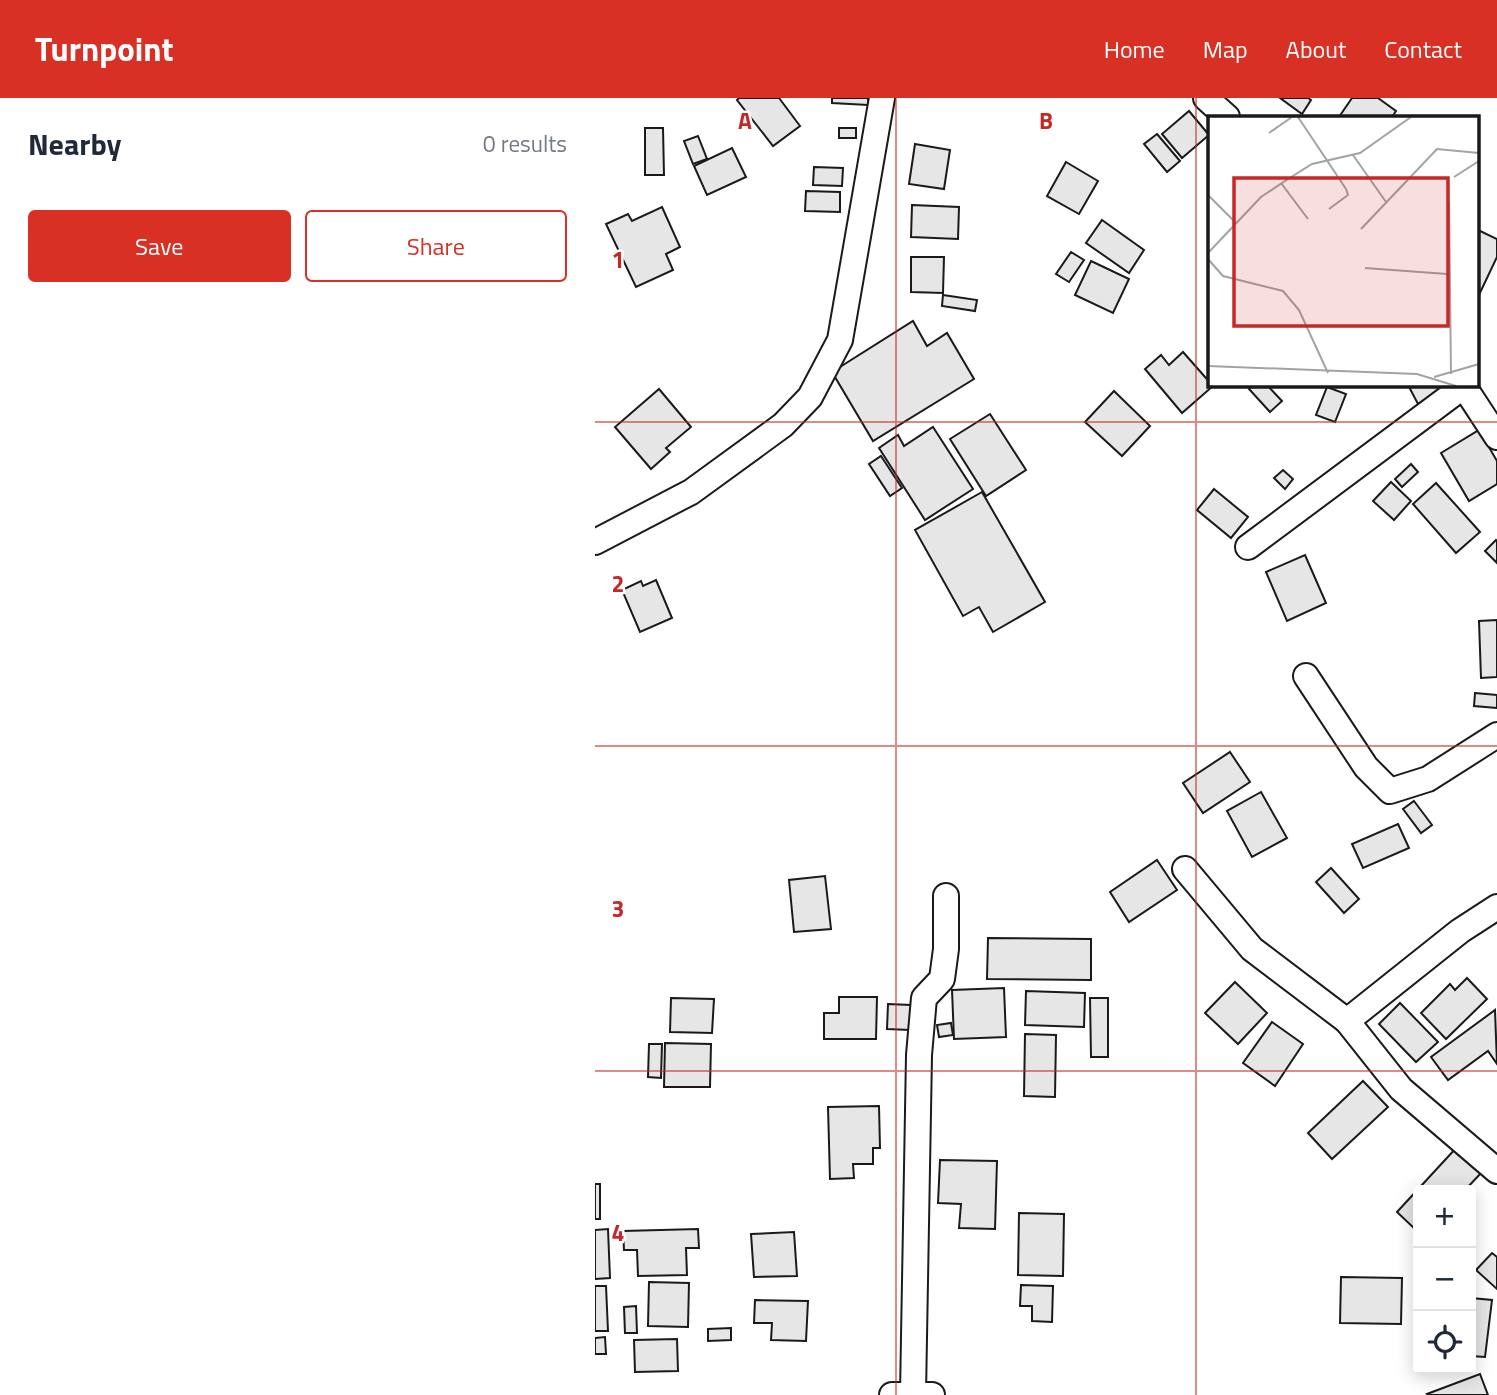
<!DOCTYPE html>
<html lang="en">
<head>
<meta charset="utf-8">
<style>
	body { margin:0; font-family:"Titillium Web",sans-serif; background:#f2f2f3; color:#1f2937 }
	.controls { position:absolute; right:21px; bottom:21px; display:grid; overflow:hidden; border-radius:7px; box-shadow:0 4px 18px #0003 }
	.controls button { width:63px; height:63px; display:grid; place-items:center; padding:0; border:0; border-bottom:2px solid #e0e1e3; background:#fff; color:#1f2937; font:35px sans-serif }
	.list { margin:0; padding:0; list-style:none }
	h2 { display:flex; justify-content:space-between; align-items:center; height:91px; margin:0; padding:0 28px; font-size:30px }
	h2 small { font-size:23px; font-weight:400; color:#747a83 }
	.actions { display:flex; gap:14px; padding:21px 28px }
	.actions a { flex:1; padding:16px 0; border:2px solid #d93025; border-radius:7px; text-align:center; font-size:24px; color:#d93025 }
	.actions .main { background:#d93025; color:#fff }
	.icon { flex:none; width:38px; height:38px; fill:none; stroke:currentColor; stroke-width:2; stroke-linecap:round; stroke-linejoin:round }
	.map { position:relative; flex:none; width:902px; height:1297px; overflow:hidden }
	header { display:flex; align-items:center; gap:42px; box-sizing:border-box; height:98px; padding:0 35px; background:#d93025; color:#fff }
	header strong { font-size:33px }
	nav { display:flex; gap:38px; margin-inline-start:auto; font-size:24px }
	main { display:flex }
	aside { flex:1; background:#fff }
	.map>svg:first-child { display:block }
	.building { fill:#e6e6e6; stroke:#1a1a1a; stroke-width:2 }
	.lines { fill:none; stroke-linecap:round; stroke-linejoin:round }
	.minor-casing { stroke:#1a1a1a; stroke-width:28 }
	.minor { stroke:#fff; stroke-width:24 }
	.grid { fill:none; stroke:#c62828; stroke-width:2; stroke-opacity:0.55 }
	.inset-road { fill:none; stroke:#a3a3a3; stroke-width:2 }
	.view { fill:#c62828; fill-opacity:0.15; stroke:#c62828; stroke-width:3.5 }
	.inset-edge { fill:none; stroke:#1a1a1a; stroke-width:3.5 }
	.grid-label { font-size:23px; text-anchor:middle; font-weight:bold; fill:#c62828; stroke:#fff; stroke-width:5; stroke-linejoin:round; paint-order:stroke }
</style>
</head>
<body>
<header>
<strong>Turnpoint</strong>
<nav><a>Home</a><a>Map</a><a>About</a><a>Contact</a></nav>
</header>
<main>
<aside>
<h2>Nearby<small>0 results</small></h2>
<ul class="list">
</ul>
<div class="actions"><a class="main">Save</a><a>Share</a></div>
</aside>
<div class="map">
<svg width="902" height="1297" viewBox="0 0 902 1297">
	<rect width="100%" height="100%" fill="#fff"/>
	<g class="building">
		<polygon points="144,0 184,0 205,28 178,48 142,2"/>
		<polygon points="237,0 273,0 273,7 237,5"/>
		<polygon points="685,0 713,0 716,2 707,16"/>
		<polygon points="757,0 783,0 801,13 797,19 744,19"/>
		<polygon points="594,13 614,37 587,60 567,36"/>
		<polygon points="50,30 68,30 69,77 50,77"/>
		<rect x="244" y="30" width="17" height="10"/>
		<polygon points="562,36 585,63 572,74 549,46"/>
		<polygon points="103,38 112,61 98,66 89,43"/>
		<polygon points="320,46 355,52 349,91 314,86"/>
		<polygon points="137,50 151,79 112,97 99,68"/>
		<polygon points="471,64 503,83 484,116 452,98"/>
		<polygon points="219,69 248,70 247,88 218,87"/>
		<polygon points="211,93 245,94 245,114 210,113"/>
		<polygon points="317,107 364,109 363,141 316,139"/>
		<polygon points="67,109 85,149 71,156 78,172 41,189 11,126 33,116 37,123"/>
		<polygon points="507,122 549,152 534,175 491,145"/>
		<polygon points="883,132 902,141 902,159 883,199"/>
		<polygon points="476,154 489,162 474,184 461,176"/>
		<polygon points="316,159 349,159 348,195 316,194"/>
		<polygon points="496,163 534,181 518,215 480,197"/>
		<polygon points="348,197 382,202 380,213 347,208"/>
		<polygon points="318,223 332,248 352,235 379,281 278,343 237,274"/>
		<polygon points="588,254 618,288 587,315 550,271 566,257 574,267"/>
		<polygon points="658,287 672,287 687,303 675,314 654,291"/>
		<polygon points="813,287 846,287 849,292 823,306"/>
		<polygon points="732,289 751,296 740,324 721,317"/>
		<polygon points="64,291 96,329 71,350 75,354 56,371 20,329"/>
		<polygon points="519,293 555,328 527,358 490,324"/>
		<polygon points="395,316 431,372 391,398 355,341"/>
		<polygon points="338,329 378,391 330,422 284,350 303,337 309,348"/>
		<polygon points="884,332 902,363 902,386 874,403 846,355"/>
		<polygon points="286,358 307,390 295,398 274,366"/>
		<polygon points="816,366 823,374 807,389 800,381"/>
		<polygon points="688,372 698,381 690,391 679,380"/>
		<polygon points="796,384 816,403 799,422 778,403"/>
		<polygon points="841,385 885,434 861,455 818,406"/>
		<polygon points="619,391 653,419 636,440 602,412"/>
		<polygon points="387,394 450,504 398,534 384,509 368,518 320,432"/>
		<polygon points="901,442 902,443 902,465 890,453"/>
		<polygon points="710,457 731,505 692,523 671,474"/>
		<polygon points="61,482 77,520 45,534 27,492 46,483 48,488"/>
		<polygon points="902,522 902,579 886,580 884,523"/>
		<polygon points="880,595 902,597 902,610 879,608"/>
		<polygon points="635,654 655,684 608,715 588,685"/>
		<polygon points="666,694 692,740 657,759 632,713"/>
		<polygon points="819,703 837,727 826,735 808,711"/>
		<polygon points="803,726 814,750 768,770 757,746"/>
		<polygon points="562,762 582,792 534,824 515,794"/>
		<polygon points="736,770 764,801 749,815 721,784"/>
		<polygon points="230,778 236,831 199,834 194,782"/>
		<polygon points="393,840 496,841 496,882 392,881"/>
		<polygon points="872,880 892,901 851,941 826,915 855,886 860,892"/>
		<polygon points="640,884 672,915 643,946 610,915"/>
		<polygon points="409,890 411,939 359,941 357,892"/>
		<polygon points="431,893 490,895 489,929 430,927"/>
		<polygon points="244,899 282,899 281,941 229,941 229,915 244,915"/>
		<polygon points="76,900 119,901 117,935 75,934"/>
		<polygon points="495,900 513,900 513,959 496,959"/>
		<polygon points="805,905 843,944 821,964 784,926"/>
		<polygon points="293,906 316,907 315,932 292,931"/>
		<polygon points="900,912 902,966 893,953 853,982 836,959"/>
		<polygon points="677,924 708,946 680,988 648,965"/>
		<polygon points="356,925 358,937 344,939 342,927"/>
		<polygon points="430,936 461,937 460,999 429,998"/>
		<polygon points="70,945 116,946 115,989 69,989"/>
		<polygon points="54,946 67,946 66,980 53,979"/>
		<polygon points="768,983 793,1009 737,1061 713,1035"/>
		<polygon points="284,1008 285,1050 278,1050 278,1066 258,1066 259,1080 235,1081 233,1009"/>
		<polygon points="862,1049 888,1073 870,1092 823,1092 823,1134 802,1114"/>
		<polygon points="345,1062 402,1063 400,1131 364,1130 366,1106 343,1105"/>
		<rect x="0" y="1086" width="5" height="35"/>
		<polygon points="424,1115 469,1116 468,1178 423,1177"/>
		<polygon points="13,1131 15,1180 0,1181 0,1132"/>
		<polygon points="103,1131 104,1150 91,1150 92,1177 43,1178 42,1152 29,1152 28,1133"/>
		<polygon points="199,1134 202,1178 159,1179 156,1136"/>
		<polygon points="897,1155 902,1159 902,1191 881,1172"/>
		<polygon points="746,1179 807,1180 806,1226 745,1225"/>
		<polygon points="54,1184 94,1185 93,1229 53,1228"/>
		<polygon points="426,1187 458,1188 457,1224 437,1223 437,1208 425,1208"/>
		<polygon points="0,1188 11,1188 13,1233 0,1233"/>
		<polygon points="876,1200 897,1202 890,1259 876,1258"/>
		<polygon points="160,1202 213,1203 211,1243 176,1242 177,1225 159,1225"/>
		<polygon points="41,1208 42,1235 30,1235 29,1209"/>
		<polygon points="136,1230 136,1242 113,1243 113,1231"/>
		<polygon points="10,1239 11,1256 0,1256 0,1240"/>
		<polygon points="82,1241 83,1273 40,1274 39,1242"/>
		<polygon points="885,1276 893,1297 833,1297 832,1296"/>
	</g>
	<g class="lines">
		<defs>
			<g id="minor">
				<polyline points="611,0 632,19"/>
				<polyline points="868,287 902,339"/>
				<polyline points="0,444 96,394 188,327 215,299 245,242 287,0"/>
				<polyline points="653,449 869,288"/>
				<polyline points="711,578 771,669 795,693 833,681 902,637"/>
				<polyline points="590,771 657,851 752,923 806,991 902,1073"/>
				<polyline points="752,923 865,833 902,809"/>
				<polyline points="318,1296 324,957 329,900 347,881 351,851 351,798"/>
				<polyline points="297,1297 337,1297"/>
			</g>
		</defs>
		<use href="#minor" class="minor-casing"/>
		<use href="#minor" class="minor"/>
	</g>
	<path class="grid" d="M301,0V1297M601,0V1297M0,324H902M0,648H902M0,973H902"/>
	<g transform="translate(613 18)">
		<rect width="271" height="271" fill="#fff"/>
		<path class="inset-road" d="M90,1L138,73L140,79L121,93M61,17L84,1M145,39L178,86M246,61L271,45M73,67L100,103M0,79L28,107M241,85L243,258M153,113L229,33L271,37M0,137L53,81L77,65L104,48L152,37L203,1M0,143L15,160L75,175L91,194L120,257M157,152L239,158M0,250L209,258L248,270M226,261L271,248"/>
		<path class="view" d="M26,62H240V210H26Z"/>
		<rect width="271" height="271" class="inset-edge"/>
	</g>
	<g class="grid-label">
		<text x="150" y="31">A</text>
		<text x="451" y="31">B</text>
		<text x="23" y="170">1</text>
		<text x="23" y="494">2</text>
		<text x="23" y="819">3</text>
		<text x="23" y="1143">4</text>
	</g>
</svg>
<div class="controls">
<button>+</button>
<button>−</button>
<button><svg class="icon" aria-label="locate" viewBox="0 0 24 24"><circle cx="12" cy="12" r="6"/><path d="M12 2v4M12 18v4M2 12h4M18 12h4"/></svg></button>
</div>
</div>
</main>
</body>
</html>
